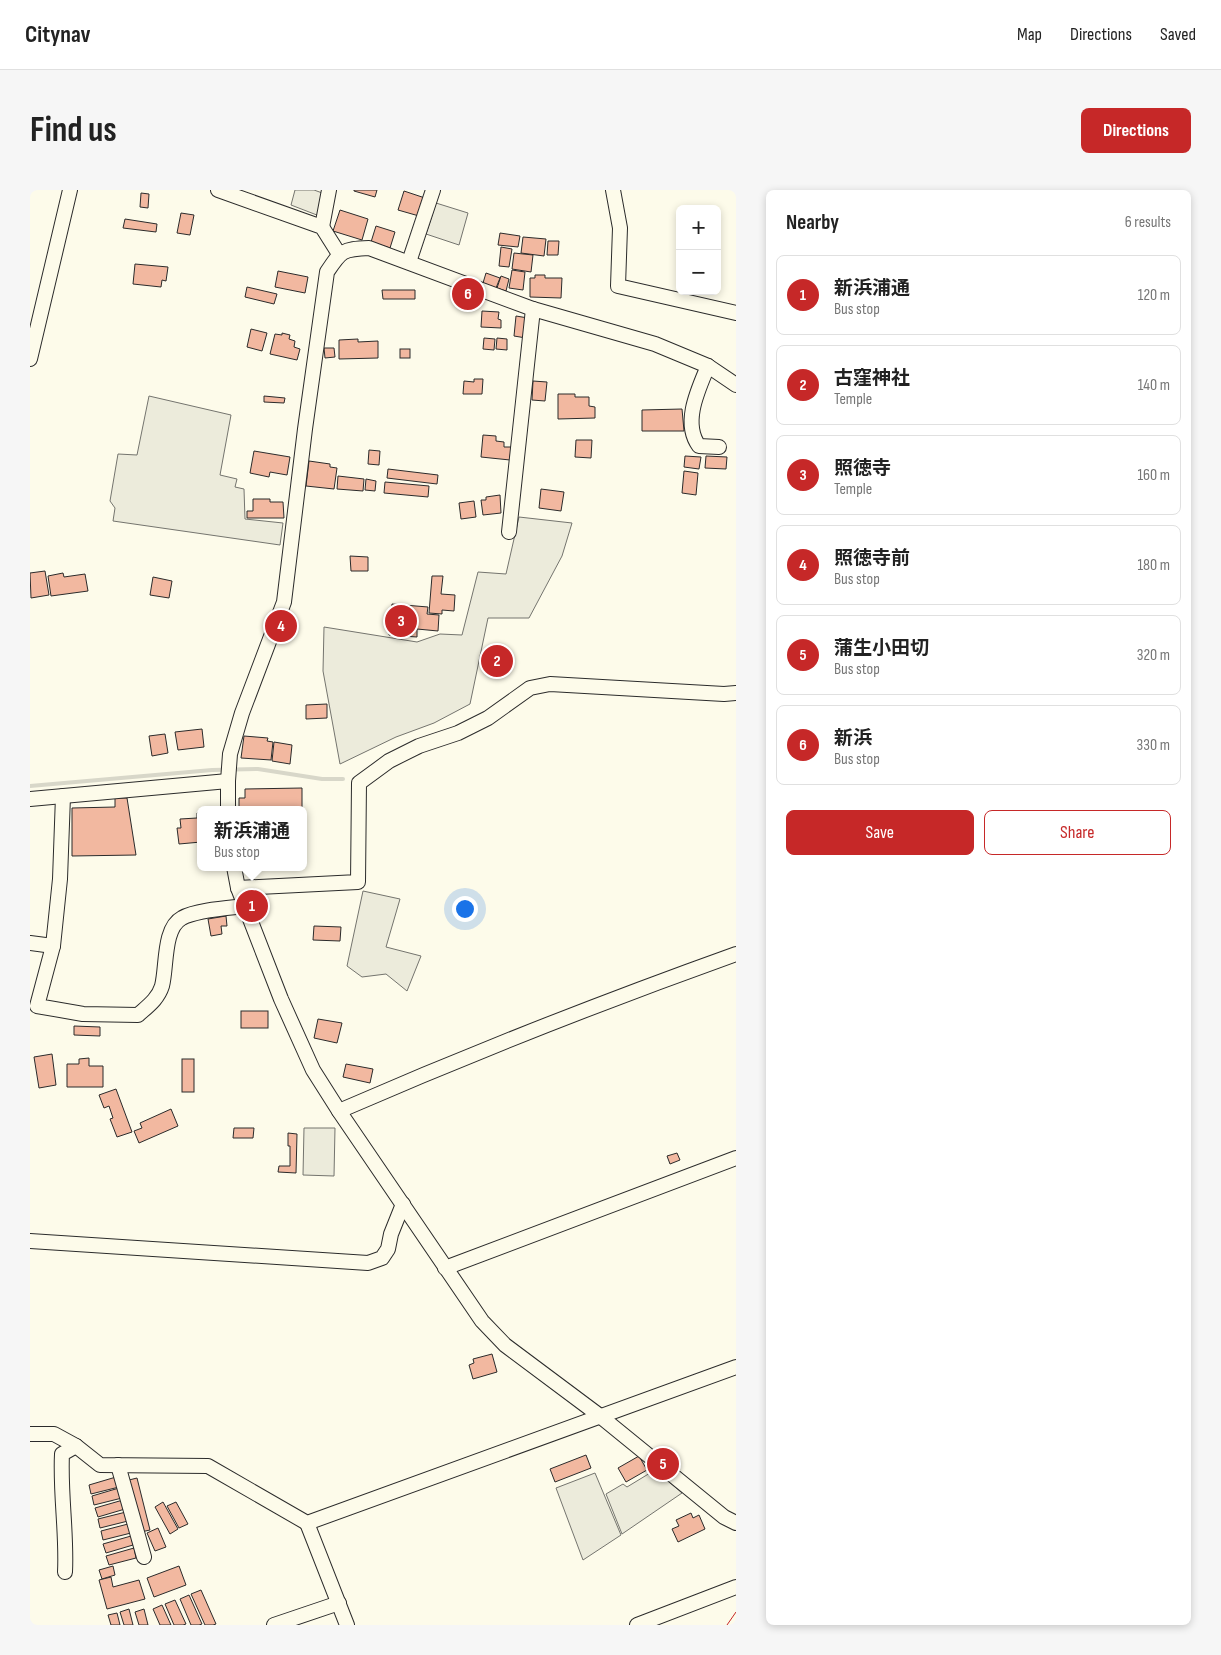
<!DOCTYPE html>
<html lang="en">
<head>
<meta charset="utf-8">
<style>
	body { margin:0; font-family:"Sofia Sans Condensed","Noto Sans JP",sans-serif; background:#f6f6f6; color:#222 }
	.controls { position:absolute; right:15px; top:15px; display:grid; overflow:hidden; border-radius:8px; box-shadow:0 2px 8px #0003 }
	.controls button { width:45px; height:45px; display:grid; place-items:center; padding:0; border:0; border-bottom:1px solid #e0e0e0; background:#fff; color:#222; font:25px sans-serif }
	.you { position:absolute; left:434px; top:718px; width:18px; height:18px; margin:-12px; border:4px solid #fff; border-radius:50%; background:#1a73e8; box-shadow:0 0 0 8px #1a73e833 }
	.badge { display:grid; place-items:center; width:32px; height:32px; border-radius:50%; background:#c62828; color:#fff; font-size:16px; font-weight:700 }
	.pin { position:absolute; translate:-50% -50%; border:2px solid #fff; box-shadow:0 1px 5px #0006 }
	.popup { position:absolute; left:167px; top:616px; width:110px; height:65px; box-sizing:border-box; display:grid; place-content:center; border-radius:8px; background:#fff; filter:drop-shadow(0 1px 4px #0005); font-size:16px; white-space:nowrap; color:#767676 }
	.popup b { font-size:19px; color:#222 }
	.popup::after { content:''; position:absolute; left:50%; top:100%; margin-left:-10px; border:10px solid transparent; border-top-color:#fff }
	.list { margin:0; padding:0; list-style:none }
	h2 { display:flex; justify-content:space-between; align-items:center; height:65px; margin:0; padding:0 20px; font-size:21px }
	h2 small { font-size:16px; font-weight:400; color:#767676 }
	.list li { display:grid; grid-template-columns:32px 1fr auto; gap:15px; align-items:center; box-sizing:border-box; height:80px; margin:0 10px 10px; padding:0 10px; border:1px solid #e0e0e0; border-radius:8px }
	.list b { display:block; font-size:19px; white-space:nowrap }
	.list p { margin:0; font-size:16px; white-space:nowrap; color:#767676 }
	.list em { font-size:16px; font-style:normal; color:#767676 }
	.actions { display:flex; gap:10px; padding:15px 20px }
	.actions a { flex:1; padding:11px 0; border:1px solid #c62828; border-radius:8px; text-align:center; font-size:18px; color:#c62828 }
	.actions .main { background:#c62828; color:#fff }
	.map { position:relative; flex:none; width:706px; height:1435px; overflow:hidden; border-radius:8px }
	header { display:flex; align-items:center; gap:30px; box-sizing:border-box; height:70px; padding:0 25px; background:#fff; border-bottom:1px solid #e0e0e0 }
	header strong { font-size:24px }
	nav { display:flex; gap:28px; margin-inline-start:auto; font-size:18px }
	.intro { display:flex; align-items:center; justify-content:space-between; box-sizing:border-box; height:120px; padding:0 30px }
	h1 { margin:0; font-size:35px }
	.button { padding:12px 22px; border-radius:8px; background:#c62828; color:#fff; font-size:18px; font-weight:700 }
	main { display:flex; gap:30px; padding:0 30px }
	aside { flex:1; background:#fff; border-radius:8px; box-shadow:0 2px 8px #0003 }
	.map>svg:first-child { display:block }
	.green { fill:#ecebdb; stroke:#74746e }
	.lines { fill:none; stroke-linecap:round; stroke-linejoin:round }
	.stream { stroke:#d8d7c9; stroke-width:4 }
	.building { fill:#f2b8a0; stroke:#2b2b2b }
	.minor-casing { stroke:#2b2b2b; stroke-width:16 }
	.minor { stroke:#fdfbea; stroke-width:14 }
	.power { stroke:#c62828; stroke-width:1; stroke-dasharray:18 4 2.5 4; stroke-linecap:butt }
</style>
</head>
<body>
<header>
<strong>Citynav</strong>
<nav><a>Map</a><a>Directions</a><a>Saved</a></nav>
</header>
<div class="intro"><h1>Find us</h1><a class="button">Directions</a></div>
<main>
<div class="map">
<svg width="706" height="1435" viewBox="0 0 706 1435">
	<rect width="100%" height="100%" fill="#fdfbea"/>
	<g class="green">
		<polygon points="265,0 284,0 295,4 292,27 261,15"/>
		<polygon points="406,13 438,23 429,55 396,44"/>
		<polygon points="119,206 201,225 190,285 207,289 205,297 214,299 215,329 253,333 250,355 83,331 85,318 80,311 88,264 107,265"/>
		<polygon points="489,327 542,333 532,366 499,428 458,428 440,514 404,533 366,547 310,574 293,481 294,437 387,452 410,444 432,445 448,382 476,384"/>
		<polygon points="333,701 370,709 356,757 391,766 377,801 356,784 332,787 317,776"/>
		<polygon points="274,938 305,938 304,986 273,985"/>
		<polygon points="625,1280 652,1303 592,1344 576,1304 593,1294 597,1297"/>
		<polygon points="565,1283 591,1345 553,1370 526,1298"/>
	</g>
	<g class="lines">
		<polyline class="stream" points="0,596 182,580 228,579 292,589 313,589"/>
	</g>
	<g class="building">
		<polygon points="324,0 347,0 345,7 324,1"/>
		<polygon points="374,1 395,8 389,26 368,20"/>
		<polygon points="111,3 119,4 118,18 110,17"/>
		<polygon points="310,20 338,29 332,50 303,41"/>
		<polygon points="151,23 164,25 160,45 147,43"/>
		<polygon points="95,29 127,34 126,42 93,38"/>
		<polygon points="346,36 365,42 360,58 341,52"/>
		<polygon points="470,43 490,46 488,57 468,55"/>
		<polygon points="493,47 516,49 514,66 491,63"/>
		<polygon points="518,51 529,51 528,65 517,65"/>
		<polygon points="471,57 482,59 479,77 469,76"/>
		<polygon points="484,63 503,65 501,82 482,79"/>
		<polygon points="105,74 138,77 136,91 132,90 131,97 103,94"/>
		<polygon points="482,80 495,82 493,100 479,98"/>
		<polygon points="248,81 278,87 275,103 245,97"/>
		<polygon points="456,83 470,88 466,98 453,93"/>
		<polygon points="505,85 515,85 515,88 532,88 531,108 500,107 500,88 505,88"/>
		<polygon points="471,86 479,89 476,101 467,98"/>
		<polygon points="217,97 247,104 244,114 215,107"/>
		<polygon points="352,100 385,100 385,109 353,109"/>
		<polygon points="452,121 469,122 468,129 471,130 471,138 451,137"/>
		<polygon points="486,126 498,128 496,148 484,146"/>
		<polygon points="221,139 237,143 232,161 217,157"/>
		<polygon points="252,143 260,145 259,149 265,151 264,157 270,159 267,170 240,164 245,144 252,145"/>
		<polygon points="454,148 465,149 464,160 453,159"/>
		<polygon points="467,148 477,149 477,160 466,159"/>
		<polygon points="328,149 328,152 348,151 348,168 309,169 309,150"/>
		<polygon points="294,158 304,158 305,167 295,168"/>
		<rect x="370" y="159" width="10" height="9"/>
		<polygon points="444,189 453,189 452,204 433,204 434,191 444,192"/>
		<polygon points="503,191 517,192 515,211 502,210"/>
		<polygon points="528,204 545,204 545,207 559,207 559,216 565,217 565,228 528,229"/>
		<polygon points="234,206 255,208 254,213 234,212"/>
		<polygon points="652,219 654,241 612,241 612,220"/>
		<polygon points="453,245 466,246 466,251 474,252 474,257 481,257 480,270 451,267"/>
		<polygon points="546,250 562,250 561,268 545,267"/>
		<polygon points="339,260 350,261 349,275 338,274"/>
		<polygon points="224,261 260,267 257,285 240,282 239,287 220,283"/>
		<polygon points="655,266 671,267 669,279 654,277"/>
		<polygon points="676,266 697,267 696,279 675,278"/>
		<polygon points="279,271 300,274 300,277 307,278 304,299 276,296"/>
		<polygon points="358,279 408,285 407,294 357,288"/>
		<polygon points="654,281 668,283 666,305 652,303"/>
		<polygon points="308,286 334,289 333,301 307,299"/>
		<polygon points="336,289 346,291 345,301 335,300"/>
		<polygon points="355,292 399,296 398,307 354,303"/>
		<polygon points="511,299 534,302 531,321 509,318"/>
		<polygon points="470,305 471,323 453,325 451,310 456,310 456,307"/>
		<polygon points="223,309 240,309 240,312 253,312 254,328 217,328 217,321 223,321"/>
		<polygon points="444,311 446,327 431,329 429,313"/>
		<polygon points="320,366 338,367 338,381 321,381"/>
		<polygon points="15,381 19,405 1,408 0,383"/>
		<polygon points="33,383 34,387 55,384 58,401 21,406 18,386"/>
		<polygon points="402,386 413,386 411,404 425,405 424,421 412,420 412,424 399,423"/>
		<polygon points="123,387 142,391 139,408 120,405"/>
		<polygon points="362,414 398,417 397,424 409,425 408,441 387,439 387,447 359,445 360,435 355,435 356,424 361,424"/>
		<polygon points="475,470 476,479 467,480 466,471"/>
		<polygon points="297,514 297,528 276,529 276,515"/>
		<polygon points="172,539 174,557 148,560 145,542"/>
		<polygon points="135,544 138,563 122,566 119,546"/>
		<polygon points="214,546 238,548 237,551 243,552 241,570 211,568"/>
		<polygon points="244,552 262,555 260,574 242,571"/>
		<polygon points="272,598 272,620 209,620 209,608 215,608 215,599"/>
		<polygon points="85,608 97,608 106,665 42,666 42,618 85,617"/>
		<polygon points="167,623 171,623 171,652 149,654 147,638 151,638 150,629 167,628"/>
		<polygon points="196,726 197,736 191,736 192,744 181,746 178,729"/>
		<polygon points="284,736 311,737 310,751 283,750"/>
		<rect x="211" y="821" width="27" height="17"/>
		<polygon points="288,829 312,833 307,853 284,848"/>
		<polygon points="44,836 70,837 70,846 44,845"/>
		<polygon points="22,864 26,895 9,898 4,867"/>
		<polygon points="59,868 59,876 73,876 73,897 37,897 37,874 49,874 49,869"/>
		<rect x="152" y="869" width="12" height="33"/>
		<polygon points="316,874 343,879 340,893 313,887"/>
		<polygon points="86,899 102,942 87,947 80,929 83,928 79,916 74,918 69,905"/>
		<polygon points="141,919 148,936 109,953 104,941 112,938 110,933"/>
		<polygon points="204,938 224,938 223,948 203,948"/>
		<polygon points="258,943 267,944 266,983 248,982 249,976 260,976 260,956 258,956"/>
		<polygon points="647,963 650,970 640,974 637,966"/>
		<polygon points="462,1164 467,1182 443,1189 439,1175 444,1173 443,1169"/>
		<polygon points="556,1265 561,1278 525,1292 520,1279"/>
		<polygon points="609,1266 617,1280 596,1292 588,1278"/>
		<polygon points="86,1287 89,1297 61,1304 59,1295"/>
		<polygon points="107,1288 120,1340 111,1342 99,1290"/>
		<polygon points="89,1298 92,1308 64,1315 62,1306"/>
		<polygon points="93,1310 95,1319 68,1327 65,1318"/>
		<polygon points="133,1312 148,1339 140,1344 125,1317"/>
		<polygon points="146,1312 158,1334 149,1338 137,1316"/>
		<polygon points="96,1322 98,1331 70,1338 68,1329"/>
		<polygon points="661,1323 663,1328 669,1325 675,1339 648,1352 642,1339 649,1336 646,1330"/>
		<polygon points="98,1334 101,1343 73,1350 71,1341"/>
		<polygon points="128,1338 136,1357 125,1361 117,1343"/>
		<polygon points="101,1346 103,1355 76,1363 73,1354"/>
		<polygon points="104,1358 106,1368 79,1375 76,1366"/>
		<polygon points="83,1376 85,1385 72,1389 69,1380"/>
		<polygon points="149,1376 156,1395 124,1407 117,1388"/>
		<polygon points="81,1387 83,1397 109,1390 115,1409 77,1419 69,1390"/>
		<polygon points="171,1400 186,1434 183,1435 175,1435 161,1404"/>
		<polygon points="159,1405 172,1434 169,1435 161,1435 150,1409"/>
		<polygon points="145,1410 156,1434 153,1435 144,1435 135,1414"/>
		<polygon points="132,1415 141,1435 130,1435 123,1419"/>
		<polygon points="99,1419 103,1435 94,1435 90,1422"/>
		<polygon points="114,1419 118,1435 109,1435 105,1422"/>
		<polygon points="87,1423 90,1435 81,1435 78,1425"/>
	</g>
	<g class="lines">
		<defs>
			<g id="minor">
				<polyline points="188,0 292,37 309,64"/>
				<polyline points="583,0 590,38 588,96 706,123"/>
				<polyline points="292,37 299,0"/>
				<polyline points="379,72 403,0"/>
				<polyline points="0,169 40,0"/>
				<path d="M678,176C668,200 652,233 669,256L689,257"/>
				<polyline points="479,342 503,119"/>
				<path d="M33,606L30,689L23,756L7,816L53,824L108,825C118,816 128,809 132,796C137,777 133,738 152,728C166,720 199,718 216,716"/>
				<polyline points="0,609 198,591"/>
				<path d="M198,620V591L200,564L212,523L254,412L275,239L297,82C311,61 312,59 339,58L503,119L625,154L678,176L706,195"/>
				<polyline points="204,677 208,698 251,809 283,880 309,921 452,1131 475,1155 570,1226 694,1327 706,1333"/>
				<polyline points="208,698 328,692 329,593 359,571 389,556 428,543 458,528 500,498 520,494 694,504 706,503"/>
				<polyline points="0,753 23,756"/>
				<path d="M309,921C440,864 572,812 706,764"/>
				<polyline points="0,1051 338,1073 352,1068 358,1059 361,1044 373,1014"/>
				<polyline points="415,1078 706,968"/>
				<polyline points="0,1244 24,1244 46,1256 70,1275 178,1276 277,1333 706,1177"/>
				<polyline points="88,1275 114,1367"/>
				<polyline points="277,1333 317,1435"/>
				<path d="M35,1382C37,1343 30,1304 32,1264L46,1256"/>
				<polyline points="244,1435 309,1413"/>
				<polyline points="607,1435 706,1397"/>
			</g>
		</defs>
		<use href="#minor" class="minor-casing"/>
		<use href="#minor" class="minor"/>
		<polyline class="power" points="697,1435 706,1422"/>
	</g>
</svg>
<div class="controls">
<button>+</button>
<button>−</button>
</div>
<div class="you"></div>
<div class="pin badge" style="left:222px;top:716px">1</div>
<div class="popup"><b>新浜浦通</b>Bus stop</div>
<div class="pin badge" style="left:467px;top:471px">2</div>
<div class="pin badge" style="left:371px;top:431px">3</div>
<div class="pin badge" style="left:251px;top:436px">4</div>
<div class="pin badge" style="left:633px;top:1274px">5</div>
<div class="pin badge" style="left:438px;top:104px">6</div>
</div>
<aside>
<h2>Nearby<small>6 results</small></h2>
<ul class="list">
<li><span class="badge">1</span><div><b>新浜浦通</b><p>Bus stop</p></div><em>120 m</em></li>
<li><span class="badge">2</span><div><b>古窪神社</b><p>Temple</p></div><em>140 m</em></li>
<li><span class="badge">3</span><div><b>照徳寺</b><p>Temple</p></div><em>160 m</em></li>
<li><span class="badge">4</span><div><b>照徳寺前</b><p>Bus stop</p></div><em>180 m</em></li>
<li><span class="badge">5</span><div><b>蒲生小田切</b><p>Bus stop</p></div><em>320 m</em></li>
<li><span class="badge">6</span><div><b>新浜</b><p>Bus stop</p></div><em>330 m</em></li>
</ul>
<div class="actions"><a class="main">Save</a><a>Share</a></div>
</aside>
</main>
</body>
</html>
